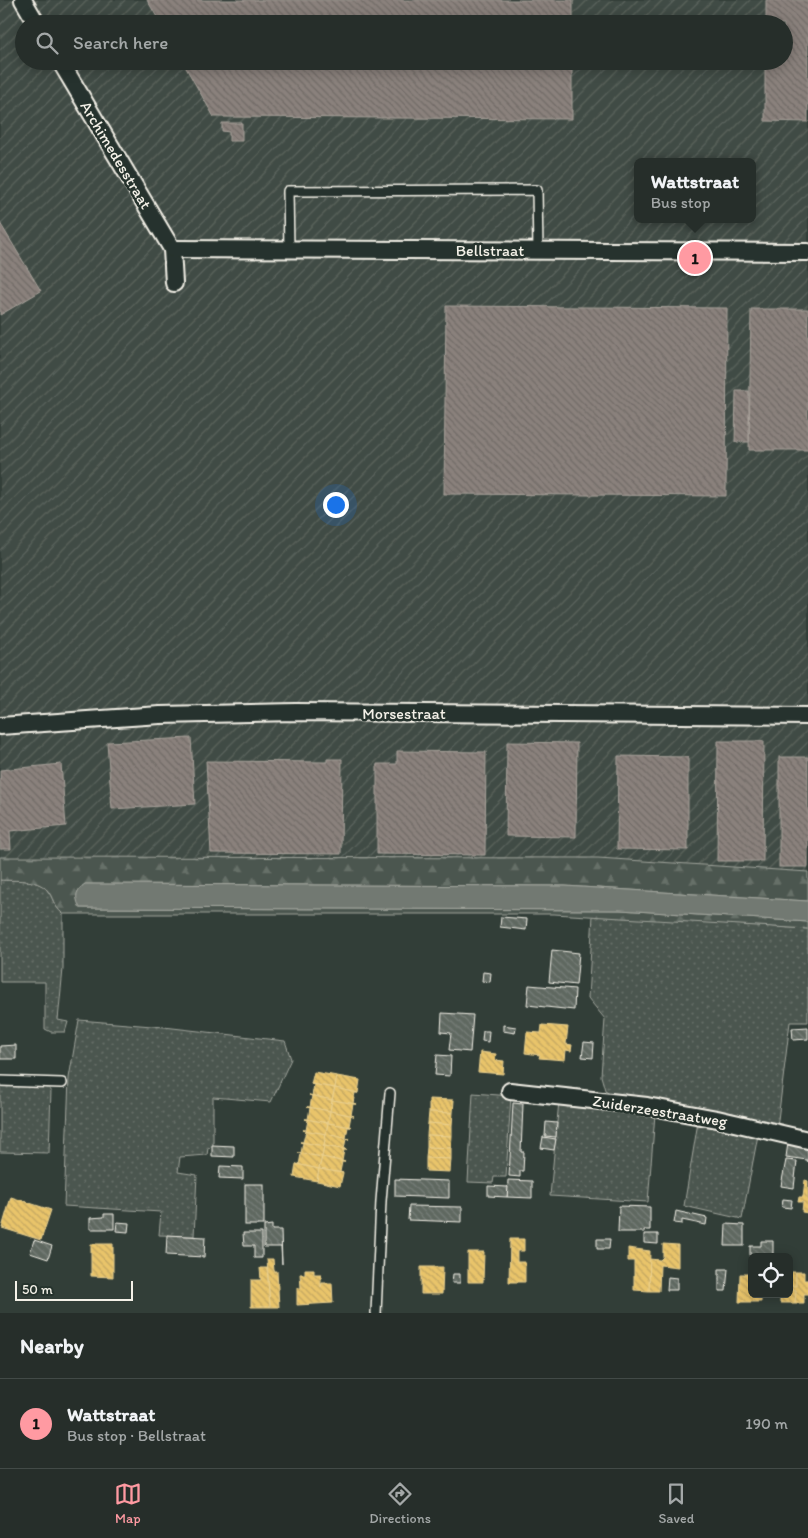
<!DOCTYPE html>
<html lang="en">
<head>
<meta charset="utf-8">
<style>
	body { margin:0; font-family:Itim,sans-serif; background:#2e3632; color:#f1f3f6 }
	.controls { position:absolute; right:15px; bottom:15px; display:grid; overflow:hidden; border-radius:8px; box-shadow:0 2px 12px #0003 }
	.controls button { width:45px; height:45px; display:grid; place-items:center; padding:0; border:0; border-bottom:1px solid #424a47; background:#262e2a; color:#f1f3f6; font:25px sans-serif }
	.scale { position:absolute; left:15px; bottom:12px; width:118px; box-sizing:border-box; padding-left:5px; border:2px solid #f4f1e8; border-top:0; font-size:14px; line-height:18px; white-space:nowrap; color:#f4f1e8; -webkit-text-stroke:4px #26332d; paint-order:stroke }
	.you { position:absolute; left:335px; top:504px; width:18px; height:18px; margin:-12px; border:4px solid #fff; border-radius:50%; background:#1a73e8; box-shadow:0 0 0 8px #1a73e833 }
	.badge { display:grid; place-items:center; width:32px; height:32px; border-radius:50%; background:#ff9aa2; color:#111; font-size:16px; font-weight:700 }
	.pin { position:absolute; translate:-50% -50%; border:2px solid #fff; box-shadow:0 1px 5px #0006 }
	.popup { position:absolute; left:634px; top:158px; width:122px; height:65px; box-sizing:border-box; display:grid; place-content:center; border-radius:8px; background:#262e2a; filter:drop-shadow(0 1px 4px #0005); font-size:16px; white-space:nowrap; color:#a4a8a8 }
	.popup b { font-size:19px; color:#f1f3f6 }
	.popup::after { content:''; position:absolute; left:50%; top:100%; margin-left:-10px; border:10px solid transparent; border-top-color:#262e2a }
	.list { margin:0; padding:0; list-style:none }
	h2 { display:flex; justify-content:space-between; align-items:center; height:65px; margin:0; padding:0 20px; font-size:21px }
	h2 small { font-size:16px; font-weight:400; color:#a4a8a8 }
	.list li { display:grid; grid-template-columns:32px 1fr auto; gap:15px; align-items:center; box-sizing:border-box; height:90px; padding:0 20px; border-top:1px solid #424a47 }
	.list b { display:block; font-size:19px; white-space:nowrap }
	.list p { margin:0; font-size:16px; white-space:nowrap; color:#a4a8a8 }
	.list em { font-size:16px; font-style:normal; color:#a4a8a8 }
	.icon { flex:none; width:28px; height:28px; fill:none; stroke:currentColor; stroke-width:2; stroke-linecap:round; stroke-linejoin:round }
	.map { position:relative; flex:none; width:808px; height:1313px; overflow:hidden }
	.search { position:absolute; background:#262e2a; box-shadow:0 2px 12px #0003; left:15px; right:15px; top:15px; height:55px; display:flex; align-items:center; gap:12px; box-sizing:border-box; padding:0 18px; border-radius:28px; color:#a4a8a8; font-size:19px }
	.sheet { height:155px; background:#262e2a }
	nav { display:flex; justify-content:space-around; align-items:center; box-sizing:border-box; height:70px; border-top:1px solid #424a47; background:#262e2a; font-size:14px; color:#a4a8a8 }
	nav a { display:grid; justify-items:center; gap:2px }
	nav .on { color:#ff9aa2 }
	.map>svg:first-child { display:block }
	.industrial { fill:url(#industrial-furrows); fill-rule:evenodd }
	.grass { fill:url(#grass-dots); stroke:#a0a49c }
	.forest { fill:url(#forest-firs); stroke:#a0a49c }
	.water { fill:#727972; stroke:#a6a9a1 }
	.homes { fill:url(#homes-back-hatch); stroke:#ecd290 }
	.industry { fill:url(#industry-back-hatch); stroke:#aaa39c }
	.building { fill:url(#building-back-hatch); stroke:#f4f1e8 }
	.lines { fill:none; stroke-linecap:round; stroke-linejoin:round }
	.service-casing { stroke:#f4f1e8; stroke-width:12 }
	.minor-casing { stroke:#f4f1e8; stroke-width:20 }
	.service { stroke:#26332d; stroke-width:9 }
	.minor { stroke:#26332d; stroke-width:16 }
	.labels { text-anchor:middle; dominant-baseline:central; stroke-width:5; stroke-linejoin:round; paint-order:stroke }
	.street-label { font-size:16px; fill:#f4f1e8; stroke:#26332d }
</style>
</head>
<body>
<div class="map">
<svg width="808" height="1313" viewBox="0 0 808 1313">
	<defs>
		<pattern id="industrial-furrows" width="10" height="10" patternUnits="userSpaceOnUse" patternTransform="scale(1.25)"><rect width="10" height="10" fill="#404b44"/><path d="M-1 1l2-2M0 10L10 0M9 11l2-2" fill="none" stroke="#5c655f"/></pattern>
		<pattern id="grass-dots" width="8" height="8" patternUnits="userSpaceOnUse" patternTransform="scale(1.25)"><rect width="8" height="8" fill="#4c564f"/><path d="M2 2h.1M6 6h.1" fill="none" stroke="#666f68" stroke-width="1.8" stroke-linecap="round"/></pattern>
		<pattern id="forest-firs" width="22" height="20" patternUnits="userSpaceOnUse" patternTransform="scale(1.25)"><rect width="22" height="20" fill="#4c564f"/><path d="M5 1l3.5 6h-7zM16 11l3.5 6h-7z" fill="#666f68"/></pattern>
		<pattern id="homes-back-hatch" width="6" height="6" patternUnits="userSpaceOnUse" patternTransform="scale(1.25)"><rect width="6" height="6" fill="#e9c46a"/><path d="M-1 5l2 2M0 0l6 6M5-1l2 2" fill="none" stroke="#c1a561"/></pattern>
		<pattern id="industry-back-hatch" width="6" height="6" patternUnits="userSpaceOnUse" patternTransform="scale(1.25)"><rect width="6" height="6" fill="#8a817c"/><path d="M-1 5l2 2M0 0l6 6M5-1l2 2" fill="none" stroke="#706a66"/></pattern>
		<pattern id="building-back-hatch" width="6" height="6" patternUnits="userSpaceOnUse" patternTransform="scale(1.25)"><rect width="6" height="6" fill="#5f6861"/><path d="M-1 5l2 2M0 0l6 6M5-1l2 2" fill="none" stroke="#777e78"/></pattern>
	</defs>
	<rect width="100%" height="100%" fill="#323e38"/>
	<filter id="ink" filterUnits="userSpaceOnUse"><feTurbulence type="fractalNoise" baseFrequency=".02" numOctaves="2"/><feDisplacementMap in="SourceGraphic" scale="10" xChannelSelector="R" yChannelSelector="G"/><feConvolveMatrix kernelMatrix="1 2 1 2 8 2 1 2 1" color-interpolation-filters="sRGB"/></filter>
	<g filter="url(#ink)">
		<path class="industrial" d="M0,0H808V874L0,862ZM24,24H784V61H24ZM638,162H752V219H638Z"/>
		<g class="grass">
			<path d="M0,880C14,881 37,878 47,890C54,898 52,905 63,914V969L58,1020L68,1022L65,1032H51L45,1029V982H0Z"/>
			<polygon points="593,915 808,929 808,1022 790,1022 777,1128 618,1098 605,1090 601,1076 605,1019 588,998"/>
			<polygon points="79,1020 164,1027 285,1041 291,1059 271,1102 213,1097 213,1147 208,1148 207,1155 180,1157 178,1172 197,1175 194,1236 159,1235 161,1212 64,1206 69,1078"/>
			<polygon points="0,1086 45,1086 51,1090 49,1153 0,1152"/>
			<polygon points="473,1093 511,1096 506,1177 494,1177 493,1183 468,1182"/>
			<polygon points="559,1101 655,1114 648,1202 550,1196"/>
			<polygon points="698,1122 758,1135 742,1219 684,1206"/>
		</g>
		<path class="forest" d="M0,857L598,858L808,872V901L565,886L85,884C75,891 75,898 81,908L620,910L808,922V929L554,914H63C52,904 54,898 47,890C37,878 14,881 0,880Z"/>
		<path class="water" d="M85,884L565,886L808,901V922L620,910L80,908C75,898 75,891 85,884Z"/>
		<g class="homes">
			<polygon points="542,1025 568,1027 566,1044 572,1045 571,1051 566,1050 565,1060 539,1058 540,1055 525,1053 527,1032 541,1033"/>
			<polygon points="480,1052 496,1054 495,1060 504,1061 503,1074 478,1072"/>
			<polygon points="314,1072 337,1076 335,1088 311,1084"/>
			<polygon points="337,1076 360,1080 358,1093 335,1088"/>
			<polygon points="311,1084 335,1088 332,1100 309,1095 312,1096 314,1085"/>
			<polygon points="335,1088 358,1093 355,1093 353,1103 356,1104 332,1100"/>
			<polygon points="309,1095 332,1100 330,1111 307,1107 310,1107 312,1096"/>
			<polygon points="429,1099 454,1100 453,1113 429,1112"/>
			<polygon points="332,1100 356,1104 353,1104 351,1115 354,1116 330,1111"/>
			<polygon points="307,1107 330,1111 328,1123 305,1119 308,1119 310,1108"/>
			<polygon points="330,1111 354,1116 351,1115 349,1126 351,1127 328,1123"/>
			<polygon points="429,1112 453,1113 452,1125 428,1123"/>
			<polygon points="305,1119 328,1123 326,1134 303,1130 306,1130 308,1120"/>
			<polygon points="328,1123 351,1127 348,1127 346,1138 349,1139 326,1134"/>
			<polygon points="428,1123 452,1125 452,1136 427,1135"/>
			<polygon points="303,1130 326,1134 324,1146 300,1142 303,1142 306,1131"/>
			<polygon points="326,1134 349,1139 346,1139 344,1149 347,1150 324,1146"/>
			<polygon points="427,1135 452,1136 451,1148 427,1147"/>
			<polygon points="300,1142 324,1146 322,1157 298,1153 301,1153 303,1143"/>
			<polygon points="324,1146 347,1150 344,1150 342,1161 345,1162 322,1157"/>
			<polygon points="427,1147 451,1148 451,1159 426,1158"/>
			<polygon points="298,1153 322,1157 319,1169 296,1164 299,1165 301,1154"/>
			<polygon points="322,1157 345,1162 342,1162 340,1172 343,1173 319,1169"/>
			<polygon points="426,1158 451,1159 450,1172 426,1171"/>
			<polygon points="296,1164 319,1169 317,1181 294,1177"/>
			<polygon points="319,1169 343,1173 340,1186 317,1181"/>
			<polygon points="805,1180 808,1181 808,1213 802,1212 803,1202 798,1202 799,1197 803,1197"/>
			<polygon points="11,1197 51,1210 41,1240 2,1228"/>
			<polygon points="510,1239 524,1239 524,1251 517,1251 517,1262 525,1262 525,1282 509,1282"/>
			<polygon points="91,1244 113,1244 113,1277 91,1276"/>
			<polygon points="663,1244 678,1245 678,1267 660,1265 659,1291 649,1291 649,1259 660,1260 663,1257"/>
			<polygon points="628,1248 650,1251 649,1291 634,1290 634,1261 628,1261"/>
			<polygon points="468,1252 484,1252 483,1282 468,1282"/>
			<polygon points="267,1259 273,1259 274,1271 277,1271 279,1307 270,1307"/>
			<polygon points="421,1267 443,1267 442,1294 421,1294"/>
			<polygon points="260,1268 267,1268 270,1307 251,1307 251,1280 261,1280"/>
			<polygon points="305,1269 314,1269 314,1274 321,1274 321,1287 322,1283 332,1283 333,1303 297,1305 297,1288 301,1288 300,1274 305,1274"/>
			<rect x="789" y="1272" width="7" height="14"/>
			<polygon points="796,1272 804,1272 804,1280 808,1280 808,1294 804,1294 804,1303 795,1303 796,1290 789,1290 789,1286 796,1286"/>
			<polygon points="740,1274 752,1274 752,1294 761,1294 761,1302 739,1302"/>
			<polygon points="789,1290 796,1290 795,1303 780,1303 780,1294 789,1294"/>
		</g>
		<g class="industry">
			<polygon points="147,0 573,0 573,24 161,24"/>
			<polygon points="766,0 808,0 808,122 765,121 765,61 784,61 784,24 766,24"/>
			<polygon points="182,61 572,61 572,119 214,117"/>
			<polygon points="222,123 242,123 242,141 229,141 229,132 222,131"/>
			<polygon points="0,223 41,291 0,315"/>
			<polygon points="446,306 727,308 726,496 444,494"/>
			<polygon points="751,309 808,309 808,450 749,450"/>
			<polygon points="736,391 749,391 749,442 735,442"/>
			<polygon points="191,738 195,804 112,809 107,742"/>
			<polygon points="718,741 764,741 763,861 717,861"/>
			<polygon points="507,742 577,743 576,837 506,836"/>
			<polygon points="397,751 486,752 485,855 377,854 377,764 397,764"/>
			<polygon points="618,756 688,757 688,850 617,849"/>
			<rect x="779" y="757" width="29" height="110"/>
			<polygon points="327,759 342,759 341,854 211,853 206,761 327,762"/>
			<polygon points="61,764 66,826 10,831 11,849 0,849 0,770"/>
		</g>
		<g class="building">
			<polygon points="501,917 527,919 526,930 500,927"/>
			<polygon points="552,950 579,953 576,985 549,982"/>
			<polygon points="483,972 491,973 490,982 482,981"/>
			<polygon points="529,985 575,989 574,1010 527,1005"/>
			<polygon points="442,1013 473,1015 470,1052 449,1050 451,1033 441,1032"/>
			<polygon points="503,1025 516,1027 515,1033 503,1031"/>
			<polygon points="808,1027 808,1039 793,1040 792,1028"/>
			<polygon points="483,1031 489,1031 488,1042 482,1041"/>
			<polygon points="584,1042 594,1043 593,1058 582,1057"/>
			<polygon points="16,1045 16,1059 0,1059 0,1046"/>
			<polygon points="437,1055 451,1056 450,1076 435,1075"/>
			<polygon points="513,1103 523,1104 521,1152 524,1152 523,1171 520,1171 520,1177 509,1176"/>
			<polygon points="546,1122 557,1123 556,1137 545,1136"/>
			<polygon points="543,1137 556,1139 554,1150 541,1148"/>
			<polygon points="788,1143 808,1146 808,1162 807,1160 786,1157"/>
			<polygon points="212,1145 234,1146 234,1157 212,1156"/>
			<polygon points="786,1160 797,1161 794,1188 781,1186"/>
			<polygon points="220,1166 243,1167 243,1179 219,1178"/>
			<polygon points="395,1179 449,1181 449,1198 395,1196"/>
			<polygon points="508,1180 532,1181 532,1198 507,1197"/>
			<rect x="245" y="1184" width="19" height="41"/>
			<polygon points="488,1186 508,1187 507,1197 488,1196"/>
			<polygon points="783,1199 792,1200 791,1208 782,1207"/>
			<polygon points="409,1206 462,1207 462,1222 408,1220"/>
			<polygon points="619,1206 650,1207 650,1230 644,1230 644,1232 618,1232"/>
			<polygon points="676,1211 707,1218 706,1225 682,1220 682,1224 674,1223"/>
			<polygon points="104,1214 114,1214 114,1229 90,1229 90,1218 104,1217"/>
			<polygon points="117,1222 129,1223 128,1232 116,1231"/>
			<polygon points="726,1224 744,1225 744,1246 725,1246"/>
			<polygon points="272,1225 272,1230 281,1230 282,1264 281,1247 264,1247 264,1226"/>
			<polygon points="243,1233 262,1233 262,1258 254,1258 254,1246 244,1246"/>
			<polygon points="644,1234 658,1234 658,1244 644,1243"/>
			<polygon points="167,1235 205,1237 204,1257 166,1255"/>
			<polygon points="597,1239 610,1239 609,1249 597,1249"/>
			<polygon points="34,1240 52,1246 48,1259 30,1253"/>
			<polygon points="761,1241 773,1241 773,1257 750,1258 750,1246 761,1246"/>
			<polygon points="719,1269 728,1269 726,1291 719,1291"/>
			<polygon points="453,1274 460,1274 460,1283 452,1283"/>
			<polygon points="668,1277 677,1278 677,1290 667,1290"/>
		</g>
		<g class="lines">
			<defs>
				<g id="service">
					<polyline points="289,249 288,191 537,190 538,251"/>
					<polyline points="0,1081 62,1083"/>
					<polyline points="376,1313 381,1201 390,1093"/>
				</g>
				<g id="minor">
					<polyline points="23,0 37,24"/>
					<polyline points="60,61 172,249 174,283"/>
					<polyline points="172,249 808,252"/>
					<polyline points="0,726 160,715 296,712 808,716"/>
					<polyline points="510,1091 647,1106 717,1119 808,1140"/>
				</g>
			</defs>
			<use href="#service" class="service-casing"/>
			<use href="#minor" class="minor-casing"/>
			<use href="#service" class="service"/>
			<use href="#minor" class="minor"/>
		</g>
	</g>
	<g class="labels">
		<g class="street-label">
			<text transform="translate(116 155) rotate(59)">Archimedesstraat</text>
			<text x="490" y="250">Bellstraat</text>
			<text x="404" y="713">Morsestraat</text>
			<text transform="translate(660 1111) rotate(9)">Zuiderzeestraatweg</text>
		</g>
	</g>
</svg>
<div class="controls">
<button><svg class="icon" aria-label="locate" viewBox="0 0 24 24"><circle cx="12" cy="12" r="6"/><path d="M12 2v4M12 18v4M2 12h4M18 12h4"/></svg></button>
</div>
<div class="scale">50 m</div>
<div class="you"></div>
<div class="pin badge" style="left:695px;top:258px">1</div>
<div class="popup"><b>Wattstraat</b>Bus stop</div>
<div class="search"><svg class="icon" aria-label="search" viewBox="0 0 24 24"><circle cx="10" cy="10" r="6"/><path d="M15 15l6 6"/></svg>Search here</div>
</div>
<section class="sheet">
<h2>Nearby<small></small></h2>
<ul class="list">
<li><span class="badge">1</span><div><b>Wattstraat</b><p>Bus stop · Bellstraat</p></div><em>190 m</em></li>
</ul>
</section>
<nav>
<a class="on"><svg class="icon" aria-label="map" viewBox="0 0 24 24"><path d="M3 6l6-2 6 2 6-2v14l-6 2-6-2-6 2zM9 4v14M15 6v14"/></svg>Map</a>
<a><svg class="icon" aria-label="directions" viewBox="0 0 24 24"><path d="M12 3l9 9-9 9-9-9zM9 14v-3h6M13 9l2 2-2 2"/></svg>Directions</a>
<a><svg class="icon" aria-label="saved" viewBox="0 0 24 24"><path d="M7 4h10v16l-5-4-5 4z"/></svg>Saved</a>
</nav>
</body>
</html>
